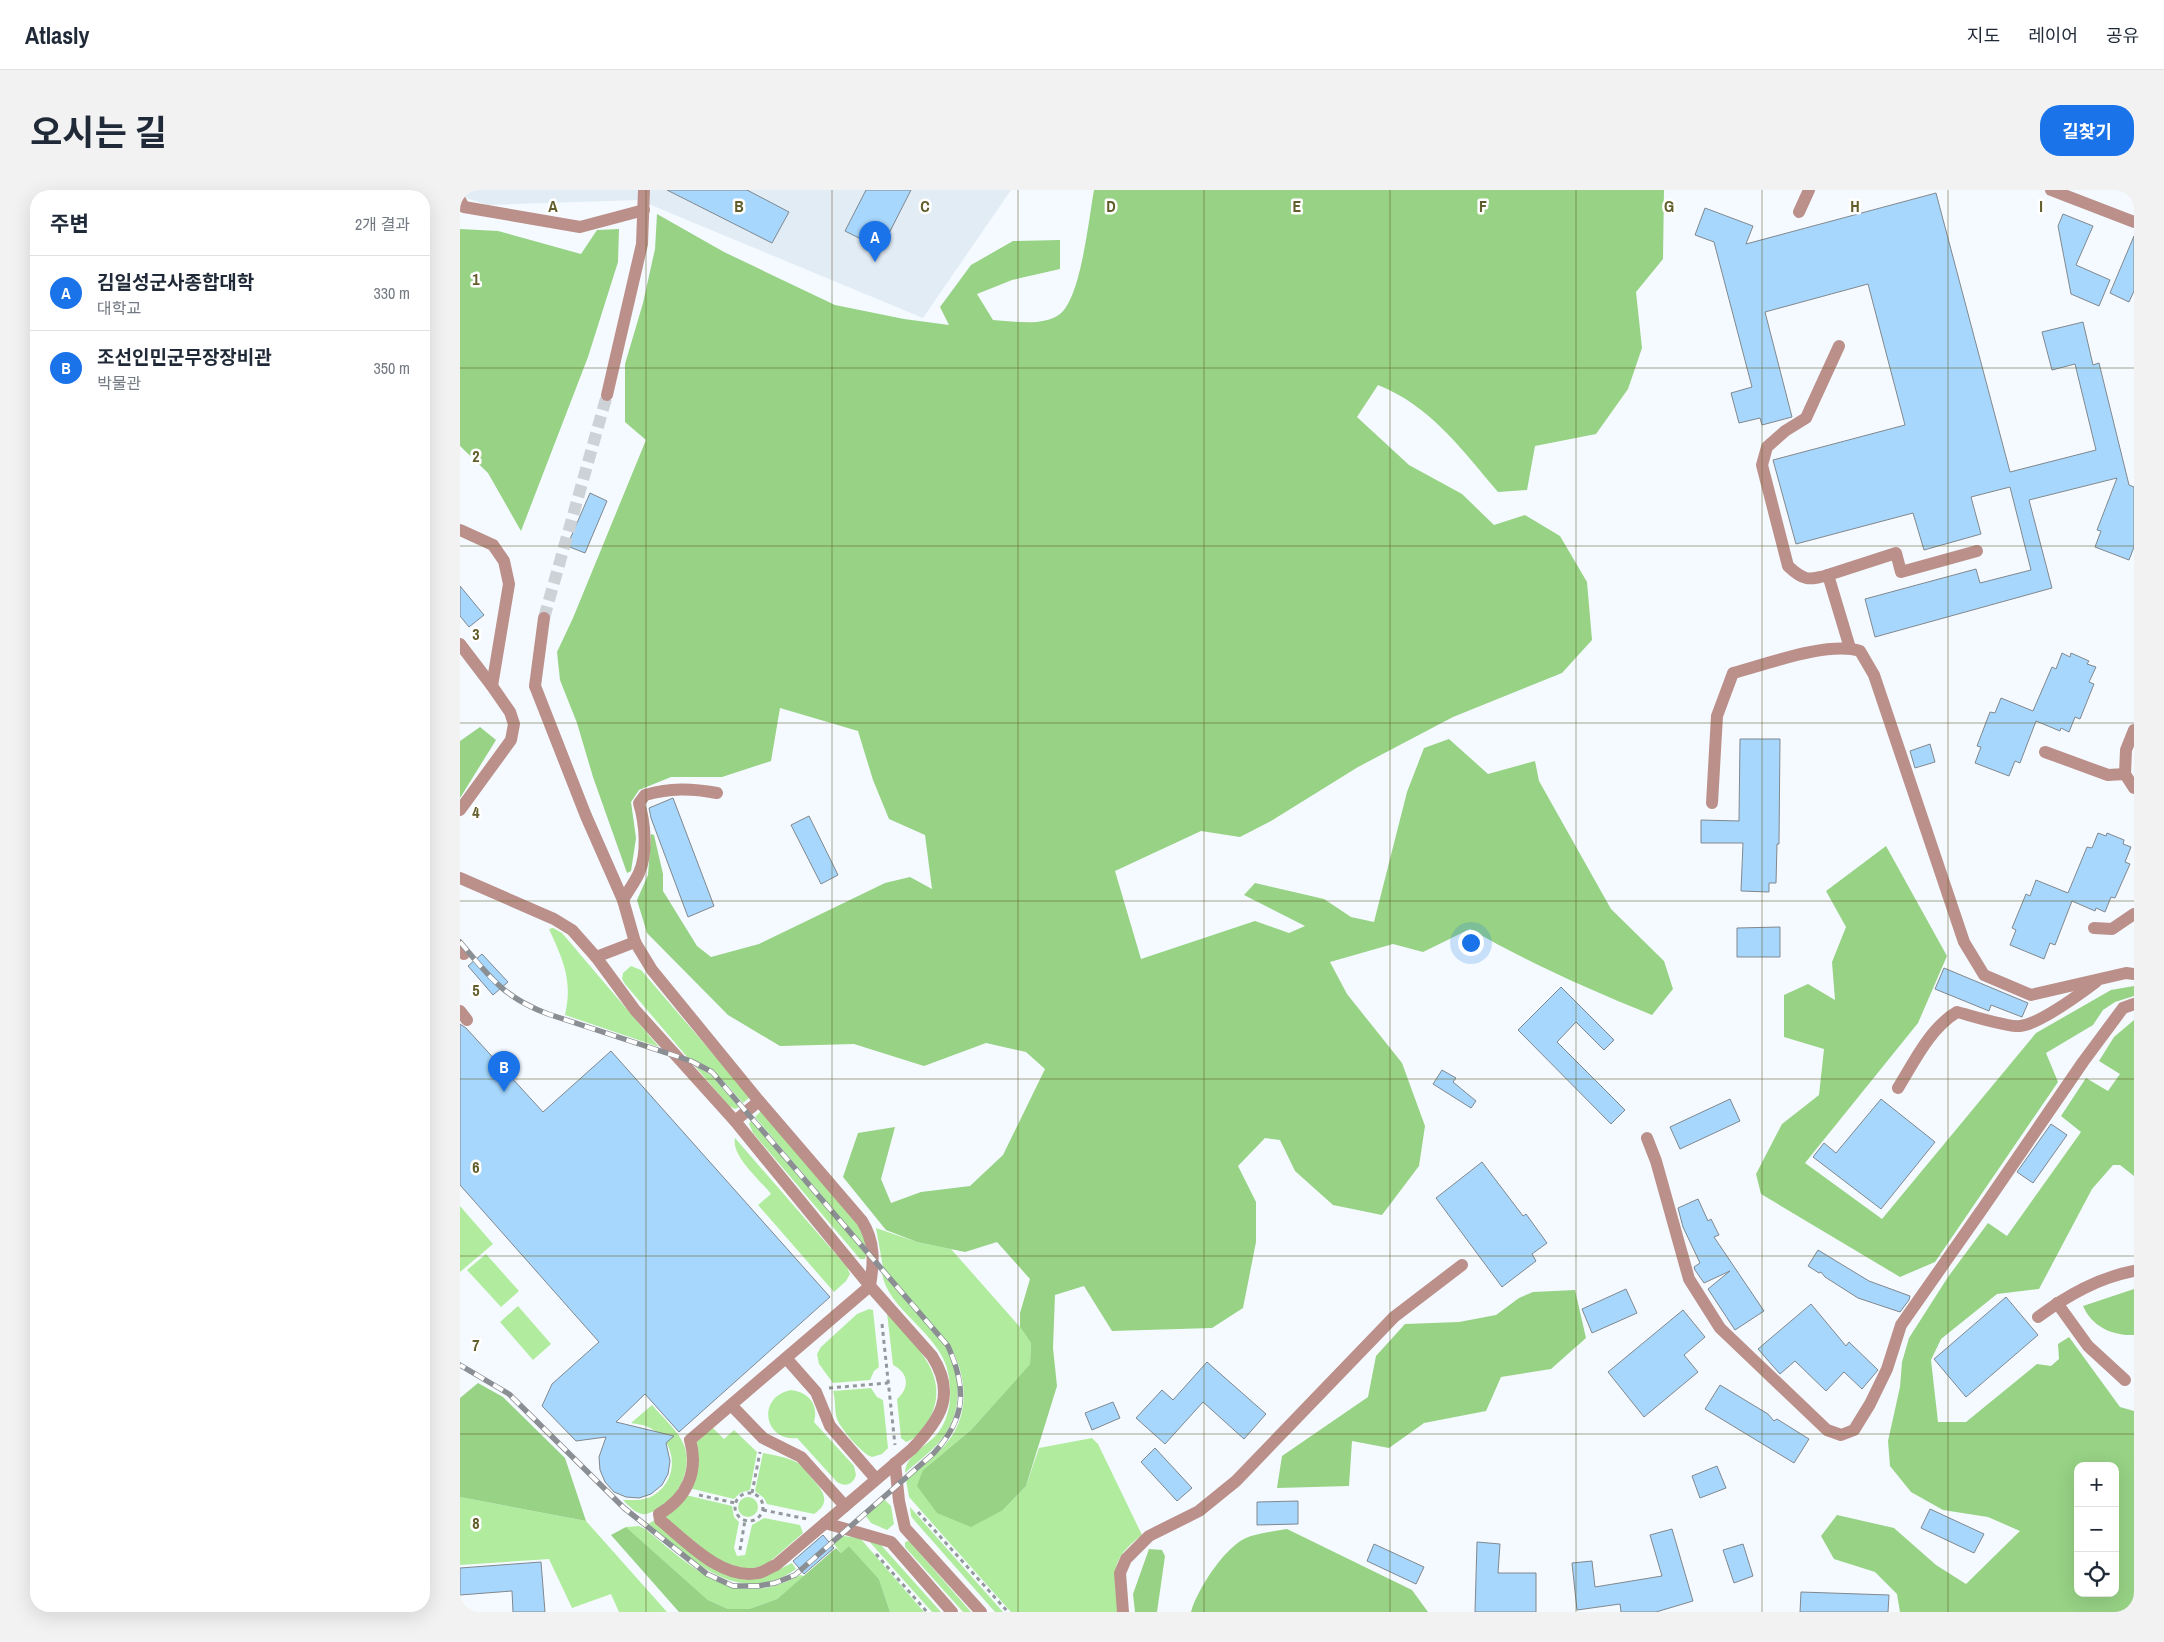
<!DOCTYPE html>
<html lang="ko">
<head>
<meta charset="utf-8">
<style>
	body { margin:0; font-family:"Archivo Narrow","Noto Sans KR",sans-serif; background:#f2f2f3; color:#1f2937 }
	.controls { position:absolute; right:15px; bottom:15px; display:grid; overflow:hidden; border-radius:10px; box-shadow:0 5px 20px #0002 }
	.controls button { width:45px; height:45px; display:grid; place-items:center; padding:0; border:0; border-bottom:1px solid #e0e1e3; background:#fff; color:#1f2937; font:25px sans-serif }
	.you { position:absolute; left:1010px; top:752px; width:18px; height:18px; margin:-12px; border:4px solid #fff; border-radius:50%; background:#1a73e8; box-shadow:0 0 0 8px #1a73e833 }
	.badge { display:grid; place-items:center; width:32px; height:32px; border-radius:50%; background:#1a73e8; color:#fff; font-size:16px; font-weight:700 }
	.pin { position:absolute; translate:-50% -41px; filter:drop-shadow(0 1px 2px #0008) }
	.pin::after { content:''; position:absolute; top:26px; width:18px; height:15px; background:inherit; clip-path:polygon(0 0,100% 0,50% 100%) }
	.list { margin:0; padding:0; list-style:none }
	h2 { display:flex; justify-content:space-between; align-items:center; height:65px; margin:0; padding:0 20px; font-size:21px }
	h2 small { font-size:16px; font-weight:400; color:#747a83 }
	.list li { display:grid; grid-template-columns:32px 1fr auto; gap:15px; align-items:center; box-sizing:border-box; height:75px; padding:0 20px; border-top:1px solid #e0e1e3 }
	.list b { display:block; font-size:19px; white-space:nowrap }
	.list p { margin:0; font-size:16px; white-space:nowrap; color:#747a83 }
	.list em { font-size:16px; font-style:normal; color:#747a83 }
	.icon { flex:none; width:28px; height:28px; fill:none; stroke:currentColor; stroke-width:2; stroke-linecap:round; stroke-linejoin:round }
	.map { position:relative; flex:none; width:1674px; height:1422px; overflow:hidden; border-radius:20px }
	header { display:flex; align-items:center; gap:30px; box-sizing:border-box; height:70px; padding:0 25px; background:#fff; border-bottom:1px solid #e0e1e3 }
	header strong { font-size:24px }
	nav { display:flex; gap:28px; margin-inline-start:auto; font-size:18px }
	.intro { display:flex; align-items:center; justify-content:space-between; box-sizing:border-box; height:120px; padding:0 30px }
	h1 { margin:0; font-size:35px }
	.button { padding:12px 22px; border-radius:20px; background:#1a73e8; color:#fff; font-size:18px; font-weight:700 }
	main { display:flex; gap:30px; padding:0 30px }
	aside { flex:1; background:#fff; border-radius:20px; box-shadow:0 5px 20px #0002 }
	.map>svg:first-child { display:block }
	.built { fill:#e2ecf5 }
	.green { fill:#b1ec9e }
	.forest { fill:#97d285; fill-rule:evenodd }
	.building { fill:#a7d7fc; stroke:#81888d }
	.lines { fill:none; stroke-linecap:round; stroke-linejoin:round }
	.minor-tunnel { stroke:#cdd2d7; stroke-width:12; stroke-dasharray:12 6; stroke-linecap:butt }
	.path { stroke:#93989b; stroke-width:3; stroke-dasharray:4 4; stroke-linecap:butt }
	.minor { stroke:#bc908a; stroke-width:12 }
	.rail-casing { stroke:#8b8f93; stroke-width:5.5 }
	.rail { stroke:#fff; stroke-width:4; stroke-dasharray:11; stroke-linecap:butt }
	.grid { fill:none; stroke:#625e2b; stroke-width:1; stroke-opacity:0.55 }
	.grid-label { font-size:16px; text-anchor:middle; font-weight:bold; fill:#625e2b; stroke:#fff; stroke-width:5; stroke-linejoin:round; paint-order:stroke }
</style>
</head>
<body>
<header>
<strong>Atlasly</strong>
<nav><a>지도</a><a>레이어</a><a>공유</a></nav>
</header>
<div class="intro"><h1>오시는 길</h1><a class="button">길찾기</a></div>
<main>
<aside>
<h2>주변<small>2개 결과</small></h2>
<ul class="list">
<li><span class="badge">A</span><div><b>김일성군사종합대학</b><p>대학교</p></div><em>330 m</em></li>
<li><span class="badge">B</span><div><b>조선인민군무장장비관</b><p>박물관</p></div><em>350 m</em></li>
</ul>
</aside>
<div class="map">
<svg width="1674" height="1422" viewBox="0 0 1674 1422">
	<rect width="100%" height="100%" fill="#f4faff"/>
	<polygon class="built" points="0,0 551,0 463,128 179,10 28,15 0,6"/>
	<g class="green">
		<path d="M93,738L102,743L199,857L105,825C113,790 103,770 89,739Z"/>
		<path d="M171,776L181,780L290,907L283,913C265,893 255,877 228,868L165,794L162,789L163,783Z"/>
		<polygon points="234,875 251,885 279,917 275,919 269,916"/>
		<polygon points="302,920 405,1044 405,1056 295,927"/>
		<polygon points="291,930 406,1064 405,1069 400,1069 293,943 289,934"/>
		<path d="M275,948L387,1077L390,1084L386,1091L374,1102L298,1015L311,1004C300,990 271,966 275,948Z"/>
		<polygon points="0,1016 33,1054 0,1082"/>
		<path d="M416,1038L457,1052L491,1059L560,1137L571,1153L570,1174L511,1240L463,1280L543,1320L566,1296L579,1258L632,1248L638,1254L682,1345C648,1371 654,1383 658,1422H551L449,1307L446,1290C460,1277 478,1265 489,1250C511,1221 506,1183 489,1154L423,1077Z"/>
		<polygon points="26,1064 59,1101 41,1117 7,1080"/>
		<path d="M422,1083L486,1157C501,1185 503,1219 484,1246C474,1260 458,1271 445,1283C445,1266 468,1255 478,1243C490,1227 492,1207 489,1188C485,1145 428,1122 422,1083Z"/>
		<polygon points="58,1116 91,1154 73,1170 40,1132"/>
		<polygon points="409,1119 413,1120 419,1177 414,1181 410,1190 373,1193 359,1174 357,1164 361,1157 397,1124"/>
		<path d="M427,1123C453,1154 492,1184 470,1228C465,1238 456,1249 446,1252L441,1248L437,1209C450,1198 449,1183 433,1175Z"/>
		<path d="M411,1198L417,1207L423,1210L428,1258L422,1264L412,1267C402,1264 381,1239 377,1229C374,1220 376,1210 373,1201Z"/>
		<path d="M331,1200C348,1202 359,1214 354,1232L394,1276L396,1285C393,1295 385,1297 377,1292L337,1248C304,1252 296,1207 331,1200Z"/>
		<path d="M192,1215C203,1228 220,1242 225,1258C232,1281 217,1310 196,1320C191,1322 187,1325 182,1324C175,1323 168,1315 163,1310C174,1310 185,1311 194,1305C220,1289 217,1251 190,1238C185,1235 177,1234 171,1233Z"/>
		<polygon points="252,1237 264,1249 274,1240 297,1262 290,1300 280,1303 274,1309 229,1298 234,1255"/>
		<path d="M303,1263C314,1265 326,1267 336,1272C342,1275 346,1281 350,1286C362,1300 373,1311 354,1324L307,1314L304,1308L295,1301Z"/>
		<polygon points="226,1305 272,1316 274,1327 279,1332 274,1358 277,1366 285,1365 292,1335 304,1328 340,1335 343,1343 306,1375 288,1379 260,1372 204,1327"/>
		<circle cx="288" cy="1317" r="10"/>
		<polygon points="0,1307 126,1331 207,1422 159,1422 151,1404 112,1418 89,1369 0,1375"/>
		<polygon points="424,1309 431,1316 434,1334 427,1340 411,1333 405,1325"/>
		<polygon points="450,1317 543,1422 535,1422 454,1330 451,1326"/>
		<path d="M195,1330L249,1374L312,1383L332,1373L336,1379C279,1420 230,1368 188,1334Z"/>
		<path d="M179,1336L185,1339C235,1379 273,1422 340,1385L344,1386L317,1409L289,1419H268L248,1410L166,1337Z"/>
		<polygon points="383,1346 400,1348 464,1422 430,1422 419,1389 389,1356 381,1363 374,1354"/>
		<polygon points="408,1350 421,1355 481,1422 472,1422"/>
		<polygon points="448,1351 450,1352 511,1422 503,1422 445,1357 445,1352"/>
	</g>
	<g class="forest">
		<path d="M634,0H1204L1203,69L1176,102L1182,158L1168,199L1136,244L1075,256L1067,300L1038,302C1002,260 971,216 918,195L897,227L949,275L1002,304L1034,335L1065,325L1100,346L1127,392L1132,450L1102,483L993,527L898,577L811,631L780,647L741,641L655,681L681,769L795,731L829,743L845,736L784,705L795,693L864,709L891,727L914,732L947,602L964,558L989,549L1028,584L1075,571L1079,591L1151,719L1204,771L1213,799L1192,825C1130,800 1069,773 1010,739L963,762L933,754L870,772L887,804L942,873L965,936L959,976L922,1025L873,1015L835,981L820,950L805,948L778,976L796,1012V1052L783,1118L752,1138L652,1141L624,1096L595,1105L593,1158L597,1196L566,1296L543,1320L511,1337L477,1323L457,1296L463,1280L511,1240L570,1174L571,1153L560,1137V1123L570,1089L537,1052L505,1062L457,1052L426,1040L383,987L398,943L435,937L421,989L431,1013L461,1002L510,996L543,965L585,879L566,862L526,853L464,876L394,854L320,856L268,825L187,743L177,710L188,685L191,644L194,645L203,684V701L237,756L251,767L299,754L425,693L450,687L472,699L465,645L429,629L413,590L398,541L320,518L311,571L262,587H211L179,600L171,612L176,648L171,681L167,683L133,587L117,533L100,490L97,462L113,428L186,250L165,232V174L183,113L195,59L197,24L264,62L375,115L444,129L489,135L480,117L511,75L553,51L600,50V79L552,90L517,104L533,130C553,131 583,137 600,124C621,108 629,27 634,0Z"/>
		<polygon points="0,39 38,41 121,64 137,40 159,39 158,72 128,167 61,341 28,283 0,256"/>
		<polygon points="20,537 36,550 0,608 0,551"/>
		<polygon points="1426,656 1487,766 1458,833 1345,973 1422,1029 1576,843 1651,800 1674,796 1674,806 1655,812 1643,820 1633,835 1586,863 1598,892 1475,1072 1440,1087 1301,1004 1296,984 1322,934 1359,905 1364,859 1324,847 1324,805 1348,794 1375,810 1372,772 1386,737 1366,701"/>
		<path d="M1674,830V986L1660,975H1653L1632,999L1579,1099L1537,1104L1481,1149L1471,1170L1478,1232H1506L1577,1174L1591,1176L1599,1169L1598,1154L1609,1147L1660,1217L1674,1221V1422H1440L1437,1404L1415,1382L1374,1369L1361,1346L1377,1325L1434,1338L1476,1375L1506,1394L1560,1341L1528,1327L1483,1320L1451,1302L1430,1276L1428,1251L1440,1197L1442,1172L1449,1148L1488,1087L1528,1033L1547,1046L1621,942L1601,926L1626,888L1648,901L1660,884L1639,871L1654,847ZM1618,1276H1655V1403H1618Z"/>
		<path d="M1674,1099V1145C1653,1146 1632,1137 1623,1116Z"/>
		<polygon points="1115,1100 1126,1148 1091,1179 1041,1187 1026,1221 964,1233 929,1258 892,1251 889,1296 817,1298 822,1266 908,1207 916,1166 945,1134 999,1132 1036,1125 1059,1108 1073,1102"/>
		<polygon points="18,1193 43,1207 105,1268 126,1331 0,1307 0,1208"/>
		<polygon points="166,1337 248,1410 268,1419 289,1419 317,1409 376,1358 381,1363 389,1356 419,1389 430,1422 219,1422 151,1345"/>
		<path d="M827,1339L952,1400L968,1422H731C737,1400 762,1362 782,1350C791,1344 815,1341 827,1339Z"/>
		<polygon points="689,1359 702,1360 705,1366 697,1422 675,1422 673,1404"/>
	</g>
	<g class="building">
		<polygon points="207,0 287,0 329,22 312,53"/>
		<polygon points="406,0 451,0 421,59 385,41"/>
		<polygon points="1476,3 1550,282 1636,260 1615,174 1592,180 1582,142 1623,132 1633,175 1639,173 1669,295 1674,297 1674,357 1669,370 1635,357 1641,341 1637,340 1657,288 1569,310 1592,398 1415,447 1405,409 1516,379 1520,393 1571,380 1550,297 1511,307 1521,344 1464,360 1453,323 1336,354 1313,270 1445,235 1408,94 1305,122 1332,227 1302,235 1300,228 1279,233 1271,203 1292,197 1254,52 1235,45 1245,18 1293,36 1286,54"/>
		<polygon points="1603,24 1633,36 1616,75 1650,90 1639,116 1611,104 1598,36"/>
		<polygon points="1674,46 1674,101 1669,112 1650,103"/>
		<polygon points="130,303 147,311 125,363 107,356"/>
		<polygon points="0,396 24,425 9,437 0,426"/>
		<polygon points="1602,463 1610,467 1611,463 1629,471 1627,474 1636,477 1629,492 1634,494 1620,529 1615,527 1609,542 1601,538 1600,541 1576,531 1560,573 1555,571 1549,586 1515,573 1521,557 1517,556 1530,522 1535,523 1541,508 1573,521 1592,477 1596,479"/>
		<polygon points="1280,549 1320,549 1319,654 1317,654 1316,693 1309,693 1309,702 1281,701 1283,653 1241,653 1241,630 1279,631"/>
		<polygon points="1470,554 1475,572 1455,578 1450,561"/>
		<polygon points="213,608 254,716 228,727 191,628 189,618"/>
		<polygon points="349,626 378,685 361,694 331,635"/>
		<polygon points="1638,643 1646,646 1647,643 1664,650 1663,654 1671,657 1665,672 1670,674 1655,708 1651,707 1645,722 1636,718 1635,721 1612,711 1595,755 1590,753 1584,769 1550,755 1556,740 1552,738 1566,704 1570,706 1576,690 1608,703 1627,657 1632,658"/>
		<polygon points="1320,737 1320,767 1277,767 1277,738"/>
		<polygon points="22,764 48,792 33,805 8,776"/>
		<polygon points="1484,778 1568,813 1562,827 1531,815 1529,821 1475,799"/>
		<polygon points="1101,797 1154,850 1144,860 1116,832 1097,852 1165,920 1151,934 1058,840"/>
		<polygon points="0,834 6,838 83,922 151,861 370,1107 219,1242 185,1204 156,1232 214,1246 206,1253 210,1271 208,1284 202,1295 191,1304 179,1308 166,1307 154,1302 145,1292 140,1280 139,1267 146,1247 116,1251 82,1216 92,1194 139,1152 0,995"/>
		<polygon points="982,880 996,888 993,892 1016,911 1011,918 973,894"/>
		<polygon points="1270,909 1280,931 1220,959 1210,937"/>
		<polygon points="1421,909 1475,952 1421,1019 1353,967 1364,953 1376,963"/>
		<polygon points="1591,934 1607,945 1573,993 1557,982"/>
		<polygon points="1022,972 1063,1026 1066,1024 1087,1053 1072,1064 1076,1071 1042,1097 976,1008"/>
		<polygon points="1238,1009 1248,1031 1251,1029 1259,1045 1254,1047 1304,1121 1275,1140 1248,1099 1270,1081 1244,1093 1235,1080 1234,1077 1240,1073 1223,1037 1218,1018"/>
		<polygon points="1358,1060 1409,1091 1450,1106 1449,1110 1440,1122 1398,1108 1365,1087 1361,1082 1359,1083 1348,1076"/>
		<polygon points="1166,1099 1177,1123 1132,1143 1122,1119"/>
		<polygon points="1546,1107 1578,1145 1506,1207 1474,1169"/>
		<polygon points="1351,1114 1386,1156 1389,1152 1418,1180 1402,1199 1384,1182 1366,1201 1335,1171 1320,1184 1298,1159"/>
		<polygon points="1223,1120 1245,1147 1224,1165 1238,1182 1184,1227 1148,1182"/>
		<polygon points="747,1172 806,1224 784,1249 743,1212 705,1254 676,1228 702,1200 713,1210"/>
		<polygon points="1260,1195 1308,1224 1314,1231 1317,1229 1349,1249 1334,1273 1245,1219"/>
		<polygon points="653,1212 660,1228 632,1240 625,1223"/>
		<polygon points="695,1258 732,1298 717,1311 681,1272"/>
		<polygon points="1257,1276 1266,1298 1240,1308 1232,1286"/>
		<polygon points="838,1311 838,1334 797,1335 797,1312"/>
		<polygon points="1470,1319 1524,1344 1514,1363 1461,1338"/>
		<polygon points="1212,1339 1233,1411 1196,1422 1161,1422 1160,1414 1117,1420 1112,1373 1132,1371 1135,1397 1202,1386 1190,1345"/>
		<polygon points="363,1345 374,1358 344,1384 333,1371"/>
		<polygon points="1017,1352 1040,1354 1038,1383 1076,1383 1076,1422 1015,1422"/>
		<polygon points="914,1354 964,1377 956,1394 907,1371"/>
		<polygon points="1283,1354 1293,1386 1274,1393 1263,1360"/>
		<polygon points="81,1372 85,1422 53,1422 52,1401 0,1405 0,1378"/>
		<polygon points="1341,1402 1429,1405 1428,1422 1340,1422"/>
	</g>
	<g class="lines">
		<polyline class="minor-tunnel" points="84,428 147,205"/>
		<g class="path">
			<polyline points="422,1134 435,1255"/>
			<polyline points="369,1198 428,1193"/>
			<circle cx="289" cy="1317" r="14"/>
			<polyline points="292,1303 300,1262"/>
			<polyline points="239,1305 275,1313"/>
			<polyline points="303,1320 347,1329"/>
			<polyline points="458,1322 548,1422"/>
			<polyline points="280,1360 285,1330"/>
			<polyline points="416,1364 467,1422"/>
		</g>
		<g class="minor">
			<polyline points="1591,0 1674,32"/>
			<polyline points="0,10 4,17 120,37 184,20"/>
			<polyline points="1339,22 1349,0"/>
			<polyline points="147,205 182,54 184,0"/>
			<polyline points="0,340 33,355 44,371 49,394 32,496"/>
			<path d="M1368,385C1348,391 1343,390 1328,376L1302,275L1307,257L1325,241L1346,228L1379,156"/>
			<polyline points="0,454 32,496 50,522 54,534 51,550 0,620"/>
			<polyline points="1390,458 1368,385 1436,363 1441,382 1517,361"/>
			<polyline points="1674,540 1666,560 1665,584 1674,598"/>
			<polyline points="1585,562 1648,585 1665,584"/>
			<path d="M1252,613L1257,526L1273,483C1307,474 1368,451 1400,461L1414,485L1504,752L1524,785L1571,805L1666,783L1674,784"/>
			<path d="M0,688L94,729L112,740L136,767L175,820L275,931L410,1096L472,1166C497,1205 480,1230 452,1259L316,1375C310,1377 304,1382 298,1383C262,1391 225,1350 200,1330L199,1324C227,1308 239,1281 230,1250L410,1096C414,1071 415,1052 402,1031L299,911L192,780L175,752L163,710L126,626L75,496L84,428"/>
			<path d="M163,710C168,701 175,692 179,683C188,663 185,633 179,613L185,605C211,598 230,598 257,603"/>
			<polyline points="1634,738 1652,739 1674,724"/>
			<polyline points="0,760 4,764"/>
			<polyline points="136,767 175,752"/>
			<polyline points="0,821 7,830"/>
			<path d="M1438,898C1454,872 1470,838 1497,822C1509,825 1550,838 1560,836C1580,834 1620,804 1636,792"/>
			<polyline points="275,931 299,911"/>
			<polyline points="1187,948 1196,971 1229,1089 1260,1138 1367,1240 1381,1245 1394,1240 1410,1214 1427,1179 1441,1135 1523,1018 1623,872 1663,818 1674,814"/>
			<polyline points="1597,1113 1628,1156 1665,1190"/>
			<path d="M1578,1127C1608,1105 1638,1088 1674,1081"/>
			<polyline points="326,1168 356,1202 370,1236 416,1289"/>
			<polyline points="272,1216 303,1248 341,1267 385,1316"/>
			<polyline points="435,1273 439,1311 445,1338 521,1422"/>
			<polyline points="365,1333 431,1352 492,1422"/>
			<polyline points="663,1422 660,1383 666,1369 689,1346 739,1321 776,1291 934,1127 1002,1075"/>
		</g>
		<defs>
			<path id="rail" d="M0,752C30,787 43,807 88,824L231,871L252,882L488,1156C507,1199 506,1228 474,1263L335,1385L315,1393L298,1396H273L247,1384L164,1318L49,1204L0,1175"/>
		</defs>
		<use href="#rail" class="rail-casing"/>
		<use href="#rail" class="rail"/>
	</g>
	<path class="grid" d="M186,0V1422M372,0V1422M558,0V1422M744,0V1422M930,0V1422M1116,0V1422M1302,0V1422M1488,0V1422M0,178H1674M0,356H1674M0,533H1674M0,711H1674M0,889H1674M0,1066H1674M0,1244H1674"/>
	<g class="grid-label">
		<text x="93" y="22">A</text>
		<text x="279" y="22">B</text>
		<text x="465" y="22">C</text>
		<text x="651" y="22">D</text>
		<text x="837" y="22">E</text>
		<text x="1023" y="22">F</text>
		<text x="1209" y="22">G</text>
		<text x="1395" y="22">H</text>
		<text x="1581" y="22">I</text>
		<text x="16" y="95">1</text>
		<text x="16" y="272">2</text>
		<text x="16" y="450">3</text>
		<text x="16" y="628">4</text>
		<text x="16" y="806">5</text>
		<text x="16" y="983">6</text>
		<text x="16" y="1161">7</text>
		<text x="16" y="1339">8</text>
	</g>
</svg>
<div class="controls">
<button>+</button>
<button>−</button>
<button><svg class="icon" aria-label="locate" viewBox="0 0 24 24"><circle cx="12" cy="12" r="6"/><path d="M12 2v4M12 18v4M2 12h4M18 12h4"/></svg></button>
</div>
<div class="you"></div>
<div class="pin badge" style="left:415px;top:72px">A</div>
<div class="pin badge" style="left:44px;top:902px">B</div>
</div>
</main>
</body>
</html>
